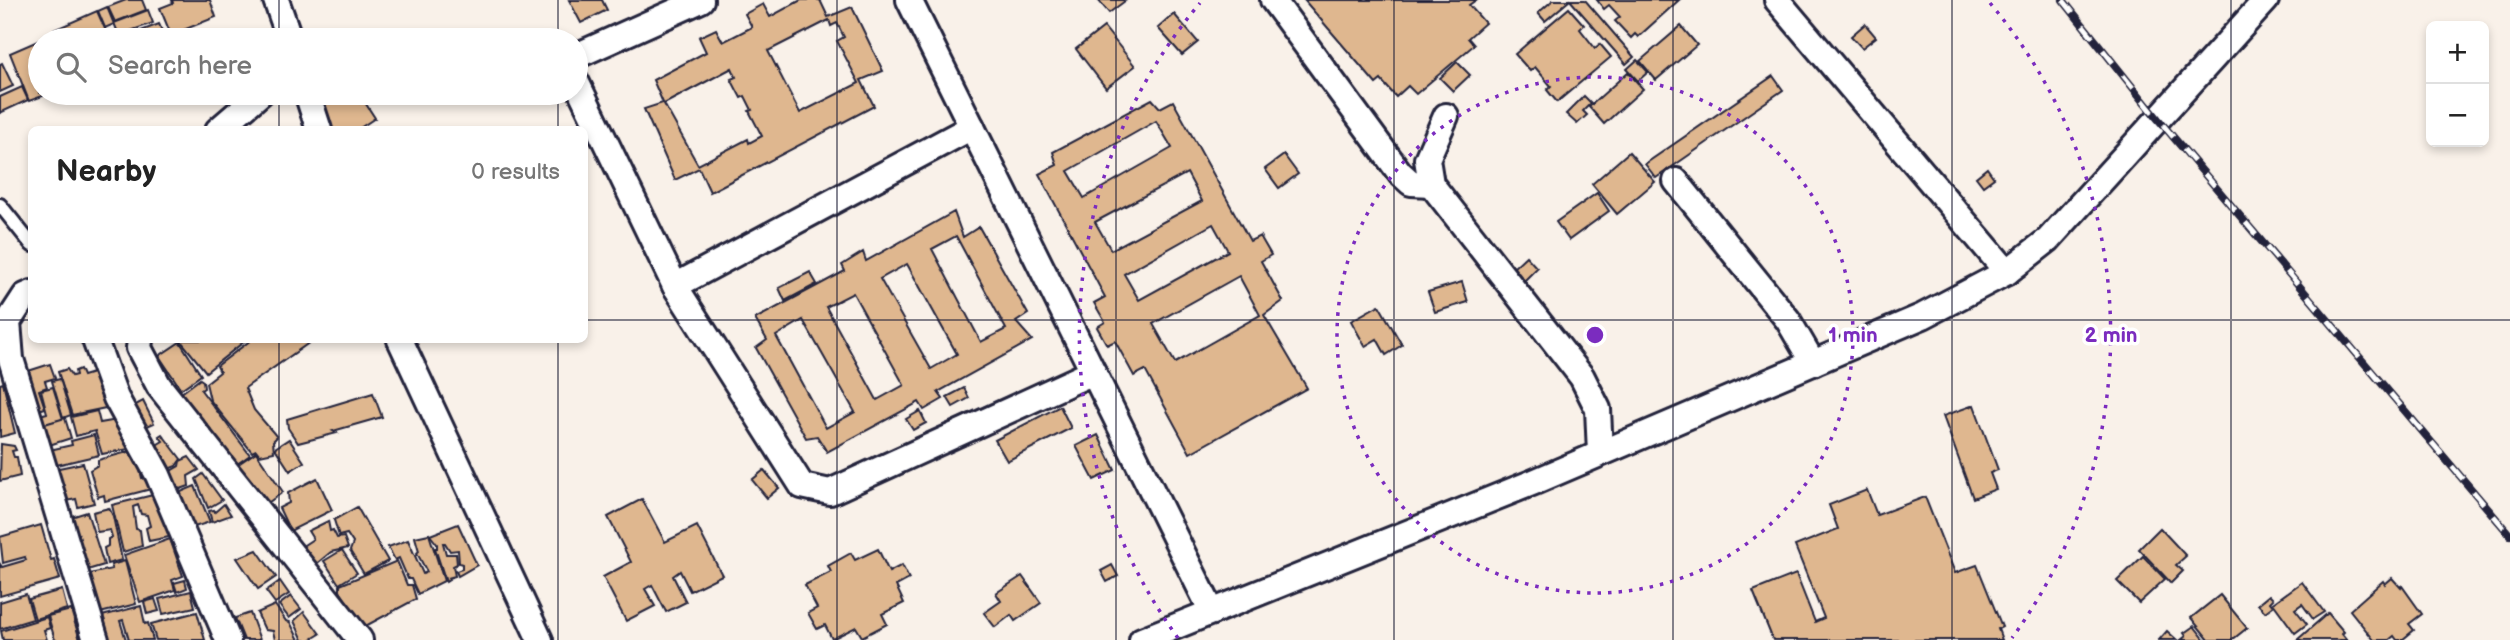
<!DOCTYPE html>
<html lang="en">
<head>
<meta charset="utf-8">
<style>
	body { margin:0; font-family:"Balsamiq Sans",sans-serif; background:#f2f2f2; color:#222 }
	.controls { position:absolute; right:21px; top:21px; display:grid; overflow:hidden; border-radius:10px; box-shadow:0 4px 10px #0003 }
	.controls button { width:63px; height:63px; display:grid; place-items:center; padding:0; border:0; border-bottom:2px solid #e0e0e0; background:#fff; color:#222; font:35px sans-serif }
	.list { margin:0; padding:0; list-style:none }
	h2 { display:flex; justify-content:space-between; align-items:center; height:91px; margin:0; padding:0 28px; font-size:30px }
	h2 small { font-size:23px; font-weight:400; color:#767676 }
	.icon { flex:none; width:38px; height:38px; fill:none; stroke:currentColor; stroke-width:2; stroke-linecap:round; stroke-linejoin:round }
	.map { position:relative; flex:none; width:2510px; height:640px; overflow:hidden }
	.search { position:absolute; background:#fff; box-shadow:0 4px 10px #0003; left:28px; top:28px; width:560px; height:77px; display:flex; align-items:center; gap:18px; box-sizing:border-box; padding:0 24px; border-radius:38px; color:#767676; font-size:26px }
	.panel { position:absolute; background:#fff; box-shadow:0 4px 10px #0003; left:28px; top:126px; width:560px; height:217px; border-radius:10px }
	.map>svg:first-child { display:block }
	.building { fill:#dfb78f; stroke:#22223b; stroke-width:2; fill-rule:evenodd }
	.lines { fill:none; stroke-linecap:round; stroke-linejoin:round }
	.lane-casing { stroke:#22223b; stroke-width:18 }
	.street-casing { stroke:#22223b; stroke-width:30 }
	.lane { stroke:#fff; stroke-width:12 }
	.street { stroke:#fff; stroke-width:24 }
	.rail-casing { stroke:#22223b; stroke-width:8 }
	.rail { stroke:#fff; stroke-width:5; stroke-dasharray:16; stroke-linecap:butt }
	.grid { fill:none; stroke:#22223b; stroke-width:2; stroke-opacity:0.55 }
	.ring { fill:none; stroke:#7b2cbf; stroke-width:3.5; stroke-dasharray:3.5 7 }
	.centre { fill:#7b2cbf; stroke:#fff; stroke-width:3.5 }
	.ring-label { font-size:21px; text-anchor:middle; font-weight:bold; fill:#7b2cbf; stroke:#fff; stroke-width:7; stroke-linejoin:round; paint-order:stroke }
</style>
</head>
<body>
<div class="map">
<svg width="2510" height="640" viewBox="0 0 2510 640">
	<rect width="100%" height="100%" fill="#f9f1e9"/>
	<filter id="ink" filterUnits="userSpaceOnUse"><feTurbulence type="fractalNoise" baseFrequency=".0143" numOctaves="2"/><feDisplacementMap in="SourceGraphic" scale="14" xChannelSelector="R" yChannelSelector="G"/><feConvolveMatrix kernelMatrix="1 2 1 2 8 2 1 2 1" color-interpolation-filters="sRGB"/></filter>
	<g filter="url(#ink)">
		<g class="building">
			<polygon points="126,0 142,0 146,10 115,22 108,7"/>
			<polygon points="172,0 210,0 216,17 171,35 160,8 173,3"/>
			<polygon points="569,0 602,0 607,10 581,23"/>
			<path d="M801,0H820L828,17L852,7L883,71L861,80L874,106L710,192L699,168L675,180L644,109L663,103L653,80L706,52L699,37L716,29L723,42L752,27L745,14L763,4L770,17ZM829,20L831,26L837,23L844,37L837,41L859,83L800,113L768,51ZM732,68L736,77L731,79L741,98L745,96L752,110L749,111L762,136L749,143L748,139L698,165L664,104Z"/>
			<polygon points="1098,0 1123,0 1125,1 1109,13"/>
			<polygon points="1304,0 1476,0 1469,5 1485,23 1468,38 1474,45 1416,94 1408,86 1396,97 1381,80 1376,84"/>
			<polygon points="1553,0 1585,0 1634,57 1626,64 1570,0 1545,21 1538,13"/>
			<polygon points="1597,0 1679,0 1638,37 1635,34 1631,38 1615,21 1620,17 1609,5 1604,9"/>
			<polygon points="107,7 114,24 105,28 98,11"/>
			<polygon points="1569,8 1584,25 1580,29 1595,48 1600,44 1611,57 1557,102 1547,90 1551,86 1535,67 1530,71 1515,54"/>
			<polygon points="148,10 153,23 119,35 114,23"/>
			<polygon points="97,11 110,40 59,40 54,30"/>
			<polygon points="1174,14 1198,42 1182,55 1158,28"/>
			<polygon points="159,24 166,40 118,40"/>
			<polygon points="1865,24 1876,37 1862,48 1851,36"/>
			<polygon points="1681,26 1697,45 1656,80 1640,61"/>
			<polygon points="1104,27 1135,66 1106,88 1076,49"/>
			<polygon points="40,40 40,93 51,93 29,101 10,53"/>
			<polygon points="1637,60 1648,72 1638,81 1627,69"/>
			<polygon points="1457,62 1470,75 1453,91 1440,78"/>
			<polygon points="2,63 13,86 0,92 0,64"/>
			<polygon points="1628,72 1643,89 1604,124 1589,107"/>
			<polygon points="1773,76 1783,90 1656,178 1645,164"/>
			<polygon points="22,87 28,100 0,113 0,97"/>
			<polygon points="332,93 352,93 360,103 364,101 375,118 357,130 327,130 317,99"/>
			<polygon points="1584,96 1591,103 1583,111 1587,115 1577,124 1566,114"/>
			<path d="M1152,99L1160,108L1173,101L1250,241L1260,236L1271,255L1261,261L1283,301L1264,315L1307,388L1190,453L1145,370L1134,376L1115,341L1107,345L1097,327L1105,322L1094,303L1105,297L1039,174L1057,165L1053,152ZM1156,121L1172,148L1084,198L1068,171ZM1187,173L1202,201L1111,250L1095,222ZM1213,224L1228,251L1139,300L1124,274ZM1239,276L1260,315L1175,363L1153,324Z"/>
			<polygon points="1629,152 1655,182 1617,214 1592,184"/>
			<polygon points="1284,155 1298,174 1279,188 1265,169"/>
			<polygon points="1987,168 1994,178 1983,186 1976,177"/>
			<polygon points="1597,193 1609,211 1569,240 1556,222"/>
			<path d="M954,212L963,237L979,227L1028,314L1016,322L1032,340L938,392L943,399L924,410L919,402L827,452L817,436L806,438L756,348L767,340L755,319L845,271L842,265L863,252L866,261ZM956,236L1006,329L981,342L932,249ZM907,264L957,354L931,369L880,279ZM853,293L904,385L877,400L826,307ZM803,320L855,412L826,428L776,336Z"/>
			<polygon points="1526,256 1537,268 1524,281 1513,268"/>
			<polygon points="810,272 817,284 785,301 779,288"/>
			<polygon points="1462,282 1468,302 1435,312 1428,292"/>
			<polygon points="1379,305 1402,345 1386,355 1377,339 1365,346 1351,321"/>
			<polygon points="183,340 246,340 206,372 181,341"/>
			<polygon points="251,340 313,340 245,388 254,410 277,437 273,441 274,452 260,455 256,450 252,452 210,400 206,383 220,372 217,366"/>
			<polygon points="180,342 201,375 181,389 159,356"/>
			<polygon points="50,364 55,378 45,381 47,387 39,390 45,408 32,412 19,374"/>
			<polygon points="67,369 72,376 76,375 75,371 80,369 83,376 96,372 115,406 72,415 58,372"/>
			<polygon points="60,379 71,415 63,418 52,381"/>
			<polygon points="200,379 203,381 204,388 201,390 250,455 230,469 176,397"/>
			<polygon points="3,383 15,433 0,437 0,384"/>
			<polygon points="53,387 63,419 39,426 36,416 47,413 41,390"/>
			<polygon points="964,388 969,398 953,407 947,397"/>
			<polygon points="373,393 382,417 333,431 337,433 298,443 288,428 287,419"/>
			<polygon points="143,401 154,423 143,428 132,407"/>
			<polygon points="1974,405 1998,470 1990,473 1996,489 1973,498 1943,416"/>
			<polygon points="1060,406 1071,428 1007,461 995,440"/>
			<polygon points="97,411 100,423 117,420 134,448 102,454 95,431 76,436 71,417"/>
			<polygon points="920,411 926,423 913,430 906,419"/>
			<polygon points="65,418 71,438 46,446 38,426"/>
			<polygon points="162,434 181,459 176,466 166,470 153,447 163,441 159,436"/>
			<polygon points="94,435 99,455 48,467 45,451 72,445 71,441"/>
			<polygon points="1098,435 1115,470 1094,480 1076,446"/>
			<polygon points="289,439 304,462 290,471 275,448"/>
			<polygon points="1,444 14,446 16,450 12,451 14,457 17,457 20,476 0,481"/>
			<polygon points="135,450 142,478 148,477 151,489 105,501 104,495 98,497 90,470 98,465 98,460"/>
			<polygon points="256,452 283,492 262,507 234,467"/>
			<polygon points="189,457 199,470 188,476 189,486 175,491 169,472 179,466 180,461"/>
			<polygon points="83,463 94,503 78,507 76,499 62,502 54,469"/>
			<polygon points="764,470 779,488 767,498 752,480"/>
			<polygon points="203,474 222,500 208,508 196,479"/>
			<polygon points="317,478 332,510 290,531 279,508 289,503 288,493"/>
			<polygon points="195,486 210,522 191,528 176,494"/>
			<polygon points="1867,490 1877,515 1925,497 1955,573 1977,565 2002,627 1998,629 2002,640 1773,640 1753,591 1796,574 1815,622 1824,618 1795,546 1838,529 1829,505"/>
			<polygon points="157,494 169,537 149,541 146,528 150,526 147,515 141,514 138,505 133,507 136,529 140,530 142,546 123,552 112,505"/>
			<polygon points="642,499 665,542 697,526 722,575 690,591 680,571 673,576 686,602 666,612 652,585 645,589 655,606 626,621 603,577 631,562 608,517"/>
			<polygon points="224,504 231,515 212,522 209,511 214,510 215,512"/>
			<polygon points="357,507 388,561 364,574 350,551 353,543 347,534 339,536 334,520"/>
			<polygon points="109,508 113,516 122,560 107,564 104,548 108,546 108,539 112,537 110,530 97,532 93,512"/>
			<polygon points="87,512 104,565 84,571 68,518"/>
			<polygon points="328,521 330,531 333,530 337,538 344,537 348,548 331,552 315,565 301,547 313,539 308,531"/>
			<polygon points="458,524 477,565 458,576 456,571 462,569 462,564 459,563 458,550 450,551 445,543 443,543 446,554 456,554 457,564 453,566 455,576 448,578 449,580 446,582 435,548 437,548 437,544 430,535"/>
			<polygon points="41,525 51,560 54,559 60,579 0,596 0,564 2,567 26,560 25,557 3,563 0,537"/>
			<polygon points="2160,528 2186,556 2176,565 2183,571 2171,583 2139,549"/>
			<polygon points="429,534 444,581 418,594 411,579 408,579 399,558 395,560 388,547 408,540 423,574 427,572 417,553 419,551 415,537"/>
			<polygon points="170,539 183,576 172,580 175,590 140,602 124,555"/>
			<polygon points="878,549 889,572 902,565 909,579 896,586 904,603 882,614 887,624 862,637 856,627 832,639 825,625 817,629 808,613 817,608 805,585 831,572 828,566 851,553 855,560"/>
			<polygon points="257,550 276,577 258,589 237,558"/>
			<polygon points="342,550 357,573 339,584 324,561"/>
			<polygon points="2143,556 2165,579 2139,603 2117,581"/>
			<polygon points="125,561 136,604 100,613 90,574 112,569 111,565"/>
			<polygon points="397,561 407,585 412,585 416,599 360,629 354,613 340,591 340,585"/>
			<polygon points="1112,565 1118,576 1107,582 1101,571"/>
			<polygon points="1022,576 1041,603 1015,621 1011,615 995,627 984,613 1001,601 996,593"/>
			<polygon points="2392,578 2401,588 2402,586 2422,614 2409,624 2414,630 2402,640 2397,640 2394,636 2389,640 2374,640 2350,610 2383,581 2385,584"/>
			<polygon points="185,580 187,588 177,592 174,583"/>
			<polygon points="280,581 289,594 275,603 266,591"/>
			<polygon points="2302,582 2324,612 2313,619 2302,604 2295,609 2307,624 2295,633 2273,603"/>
			<polygon points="62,590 67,609 35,619 29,599"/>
			<polygon points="191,591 195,607 163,614 159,599"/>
			<polygon points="26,594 33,619 0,629 0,602"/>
			<polygon points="2220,595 2247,628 2232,640 2209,640 2191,618"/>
			<polygon points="2269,595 2273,599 2270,602 2273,606 2265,612 2258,604"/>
			<polygon points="291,596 301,609 289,618 279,605"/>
			<polygon points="155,599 159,611 147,614 144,602"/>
			<polygon points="275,605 286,621 290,622 299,640 275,640 273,631 265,630 257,613"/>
			<polygon points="141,606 145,624 148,623 153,640 129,640 123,620 120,621 126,640 109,640 102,616"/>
			<polygon points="71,610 80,640 55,640 48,616"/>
			<polygon points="197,612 205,640 156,640 151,624"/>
			<polygon points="304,612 320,634 310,640 303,640 294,621"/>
			<polygon points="250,613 260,640 244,640 235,618"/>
			<polygon points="2328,613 2344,632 2342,634 2347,640 2297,640"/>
			<polygon points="47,617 50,628 44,630 47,640 3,640 1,631"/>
			<polygon points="2194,626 2205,640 2181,640 2186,636 2184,633"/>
			<polygon points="2167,631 2177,640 2159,640"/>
		</g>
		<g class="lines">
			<defs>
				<polyline id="lane" points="0,205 32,245"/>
				<g id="street">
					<polyline points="276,0 290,40"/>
					<polyline points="909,0 1212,612"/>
					<polyline points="1273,0 1400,173 1411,183 1431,184"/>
					<polyline points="1777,0 2007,272"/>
					<polyline points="576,56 701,0"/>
					<polyline points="576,81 675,286 972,127"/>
					<polyline points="307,93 319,130"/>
					<polyline points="1446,116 1427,159 1431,184 1582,377 1598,409 1600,453"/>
					<polyline points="218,130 261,93"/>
					<polyline points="1676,181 1788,320 1813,363"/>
					<polyline points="675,286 802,486 830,492 1093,372"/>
					<polyline points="32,293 25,296 8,322 11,359 96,640"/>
					<polyline points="95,340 116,398 158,475 228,640"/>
					<polyline points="140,340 139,348 159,386 360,640"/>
					<polyline points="400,340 540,640"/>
					<polyline points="1142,640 1534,482 1923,316 2007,272 2048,240 2266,0"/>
				</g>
			</defs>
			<use href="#lane" class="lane-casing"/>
			<use href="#street" class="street-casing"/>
			<use href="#lane" class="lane"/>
			<use href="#street" class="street"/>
			<defs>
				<polyline id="rail" points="2063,0 2158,119 2510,535"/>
			</defs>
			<use href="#rail" class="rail-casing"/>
			<use href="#rail" class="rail"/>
		</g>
	</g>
	<path class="grid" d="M279,0V40M558,0V40M837,0V640M1116,0V640M1394,0V640M1673,0V640M1952,0V640M2231,0V640M279,93V130M558,93V130M0,320H32M584,320H2510M279,340V640M558,340V640"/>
	<g class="ring">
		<circle cx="1595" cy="335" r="258"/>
		<path d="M1178 638A516 516 0 0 1 1200 3M1990 3A516 516 0 0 1 2012 638"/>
	</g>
	<circle cx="1595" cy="335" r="10" class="centre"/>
	<g class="ring-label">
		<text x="1853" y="342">1 min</text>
		<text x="2111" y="342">2 min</text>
	</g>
</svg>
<div class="controls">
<button>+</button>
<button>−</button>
</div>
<div class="search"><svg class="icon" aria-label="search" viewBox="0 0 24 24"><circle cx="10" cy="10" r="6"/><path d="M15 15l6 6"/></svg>Search here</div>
<section class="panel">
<h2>Nearby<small>0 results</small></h2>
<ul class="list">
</ul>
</section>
</div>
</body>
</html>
